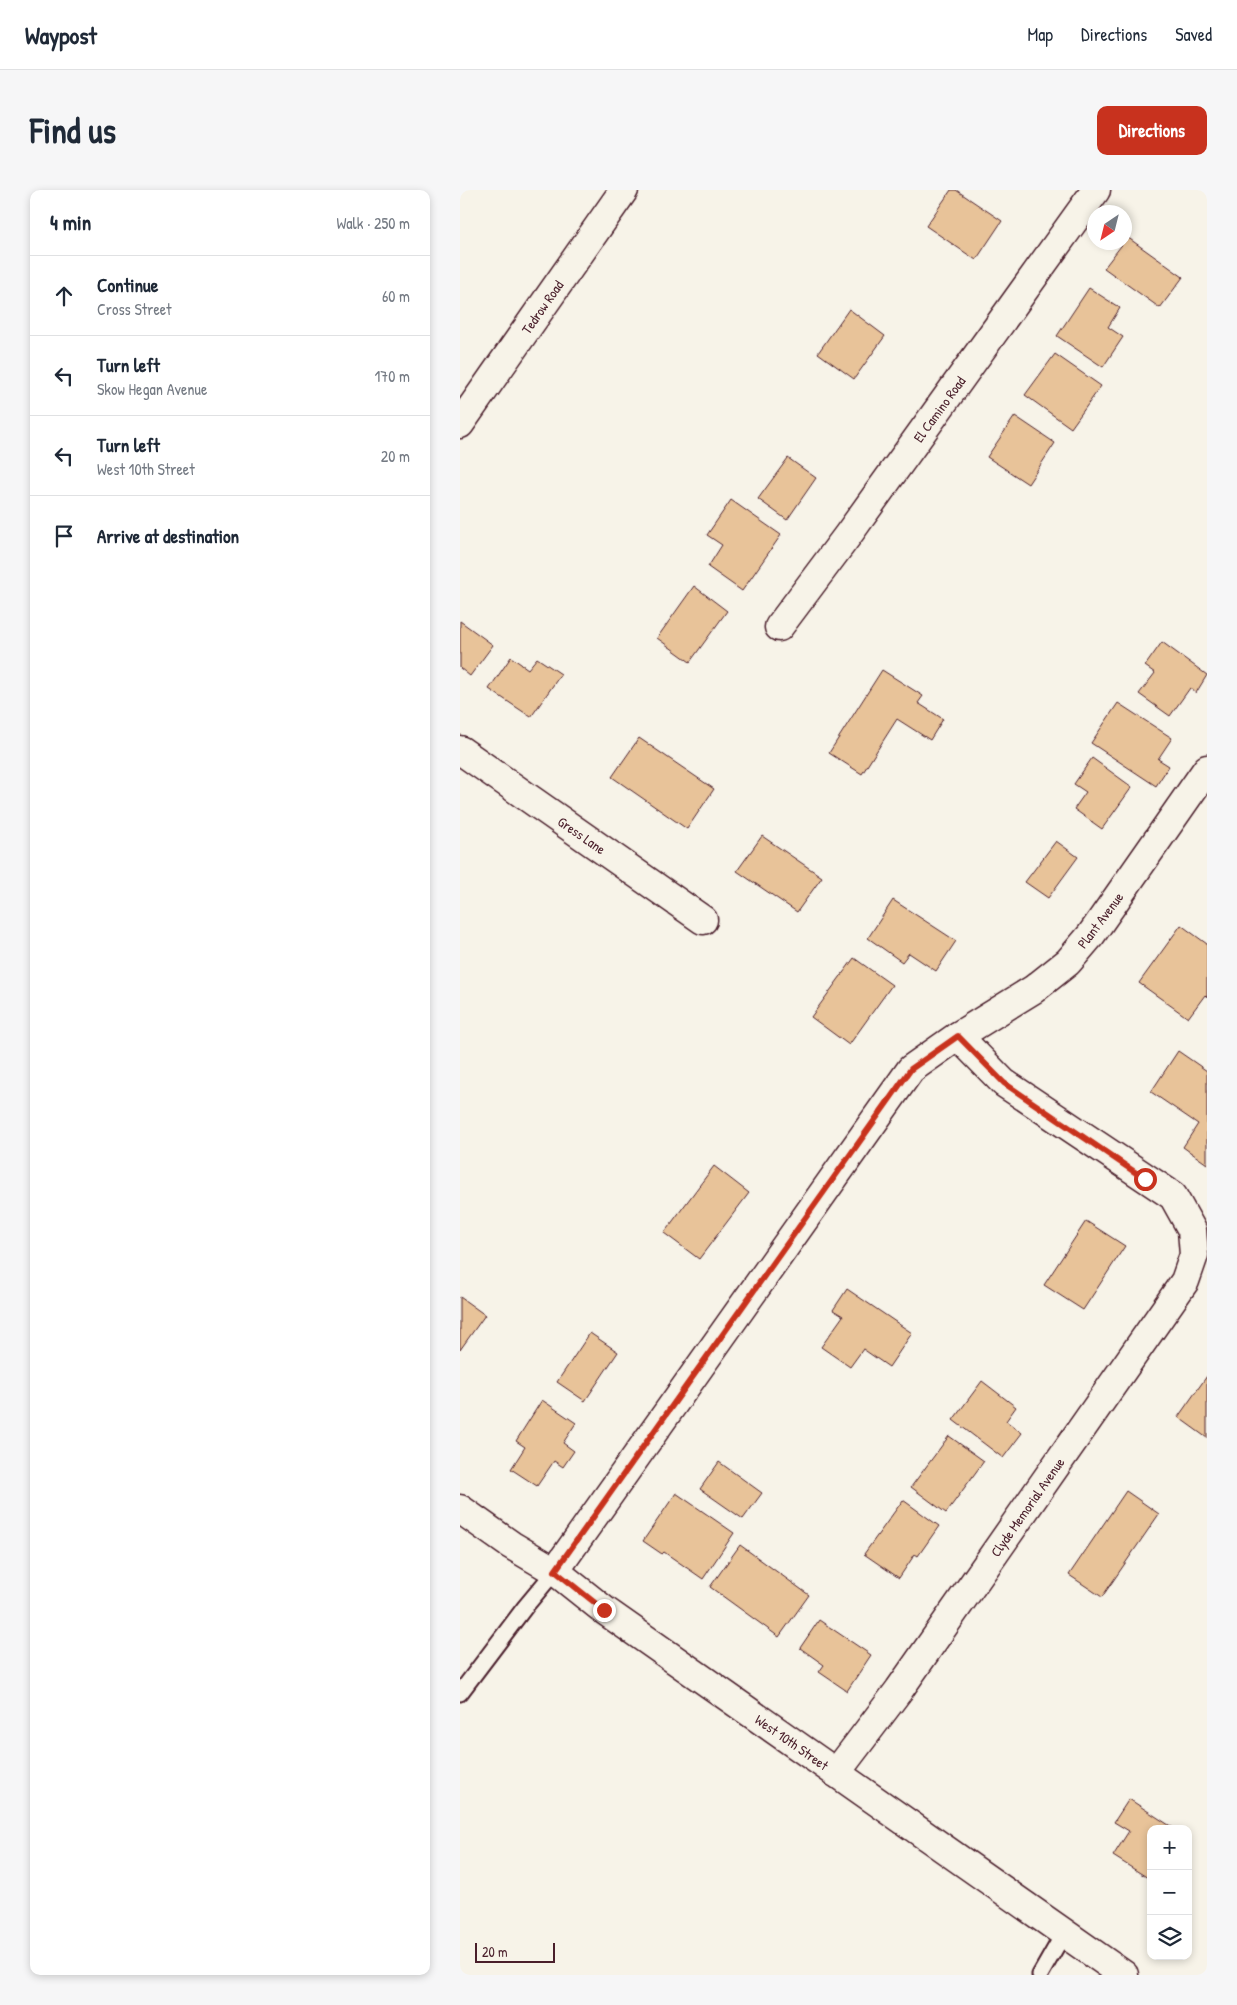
<!DOCTYPE html>
<html lang="en">
<head>
<meta charset="utf-8">
<style>
	body { margin:0; font-family:"Patrick Hand",sans-serif; background:#f6f6f7; color:#1f2937 }
	.controls { position:absolute; right:15px; bottom:15px; display:grid; overflow:hidden; border-radius:10px; box-shadow:0 2px 8px #0003 }
	.controls button { width:45px; height:45px; display:grid; place-items:center; padding:0; border:0; border-bottom:1px solid #e0e1e3; background:#fff; color:#1f2937; font:25px sans-serif }
	.compass { position:absolute; left:627px; top:15px; width:45px; height:45px; border-radius:50%; background:#fff; box-shadow:0 2px 8px #0003; rotate:215deg }
	.scale { position:absolute; left:15px; bottom:12px; width:80px; box-sizing:border-box; padding-left:5px; border:2px solid #4a1f2b; border-top:0; font-size:14px; line-height:18px; white-space:nowrap; color:#4a1f2b; -webkit-text-stroke:4px #f7f3e8; paint-order:stroke }
	.stop { position:absolute; width:15px; height:15px; margin:-11px; border:4px solid #c8321e; border-radius:50%; background:#fff }
	.stop.end { background:#c8321e; border-color:#fff; box-shadow:0 1px 5px #0008 }
	.list { margin:0; padding:0; list-style:none }
	h2 { display:flex; justify-content:space-between; align-items:center; height:65px; margin:0; padding:0 20px; font-size:21px }
	h2 small { font-size:16px; font-weight:400; color:#747a83 }
	.list li { display:grid; grid-template-columns:32px 1fr auto; gap:15px; align-items:center; box-sizing:border-box; height:80px; padding:0 20px; border-top:1px solid #e0e1e3 }
	.list b { display:block; font-size:19px; white-space:nowrap }
	.list p { margin:0; font-size:16px; white-space:nowrap; color:#747a83 }
	.list em { font-size:16px; font-style:normal; color:#747a83 }
	.icon { flex:none; width:28px; height:28px; fill:none; stroke:currentColor; stroke-width:2; stroke-linecap:round; stroke-linejoin:round }
	.map { position:relative; flex:none; width:747px; height:1785px; overflow:hidden; border-radius:10px }
	header { display:flex; align-items:center; gap:30px; box-sizing:border-box; height:70px; padding:0 25px; background:#fff; border-bottom:1px solid #e0e1e3 }
	header strong { font-size:24px }
	nav { display:flex; gap:28px; margin-inline-start:auto; font-size:18px }
	.intro { display:flex; align-items:center; justify-content:space-between; box-sizing:border-box; height:120px; padding:0 30px }
	h1 { margin:0; font-size:35px }
	.button { padding:12px 22px; border-radius:10px; background:#c8321e; color:#fff; font-size:18px; font-weight:700 }
	main { display:flex; gap:30px; padding:0 30px }
	aside { flex:1; background:#fff; border-radius:10px; box-shadow:0 2px 8px #0003 }
	.map>svg:first-child { display:block }
	.building { fill:#e8c399; stroke:#4a1f2b }
	.lines { fill:none; stroke-linecap:round; stroke-linejoin:round }
	.service-casing { stroke:#4a1f2b; stroke-width:19 }
	.minor-casing { stroke:#4a1f2b; stroke-width:31 }
	.tertiary-casing { stroke:#4a1f2b; stroke-width:31 }
	.service { stroke:#f7f3e8; stroke-width:15 }
	.minor { stroke:#f7f3e8; stroke-width:28 }
	.tertiary { stroke:#f7f3e8; stroke-width:28 }
	.route { stroke:#c8321e; stroke-width:6 }
	.labels { text-anchor:middle; dominant-baseline:central; stroke-width:5; stroke-linejoin:round; paint-order:stroke }
	.street-label { font-size:14px; fill:#4a1f2b; stroke:#f7f3e8 }
</style>
</head>
<body>
<header>
<strong>Waypost</strong>
<nav><a>Map</a><a>Directions</a><a>Saved</a></nav>
</header>
<div class="intro"><h1>Find us</h1><a class="button">Directions</a></div>
<main>
<aside>
<h2>4 min<small>Walk · 250 m</small></h2>
<ul class="list">
<li><svg class="icon" aria-label="ahead" viewBox="0 0 24 24"><path d="M12 20V5M6 11l6-6 6 6"/></svg><div><b>Continue</b><p>Cross Street</p></div><em>60 m</em></li>
<li><svg class="icon" aria-label="left" viewBox="0 0 24 24"><path d="M17 20v-9H6M10 6l-5 5 5 5"/></svg><div><b>Turn left</b><p>Skow Hegan Avenue</p></div><em>170 m</em></li>
<li><svg class="icon" aria-label="left" viewBox="0 0 24 24"><path d="M17 20v-9H6M10 6l-5 5 5 5"/></svg><div><b>Turn left</b><p>West 10th Street</p></div><em>20 m</em></li>
<li><svg class="icon" aria-label="arrive" viewBox="0 0 24 24"><path d="M6 21V4h12l-3 4 3 4H6"/></svg><div><b>Arrive at destination</b></div></li>
</ul>
</aside>
<div class="map">
<svg width="747" height="1785" viewBox="0 0 747 1785">
	<rect width="100%" height="100%" fill="#f7f3e8"/>
	<filter id="ink" filterUnits="userSpaceOnUse"><feTurbulence type="fractalNoise" baseFrequency=".02" numOctaves="2"/><feDisplacementMap in="SourceGraphic" scale="10" xChannelSelector="R" yChannelSelector="G"/><feConvolveMatrix kernelMatrix="1 2 1 2 8 2 1 2 1" color-interpolation-filters="sRGB"/></filter>
	<g filter="url(#ink)">
		<g class="building">
			<polygon points="491,0 496,0 542,31 516,70 466,36"/>
			<polygon points="667,47 723,87 700,118 644,78 664,52"/>
			<polygon points="629,98 660,118 648,137 663,147 643,177 597,146"/>
			<polygon points="389,119 425,146 394,189 358,163"/>
			<polygon points="595,164 641,196 611,238 565,205"/>
			<polygon points="555,226 595,253 568,294 527,267"/>
			<polygon points="328,268 356,288 327,330 298,309"/>
			<polygon points="271,310 321,345 282,401 248,377 262,355 247,345"/>
			<polygon points="234,396 267,421 230,472 197,448"/>
			<polygon points="0,431 33,455 10,486 0,478"/>
			<polygon points="702,452 747,485 736,503 730,498 710,526 679,504 695,483 685,476"/>
			<polygon points="51,467 68,479 77,468 101,484 71,527 29,499"/>
			<polygon points="422,480 463,506 458,513 483,529 470,550 437,529 402,584 369,563"/>
			<polygon points="658,513 712,548 698,569 709,576 696,596 631,553"/>
			<polygon points="179,548 254,599 227,639 152,587"/>
			<polygon points="632,568 672,597 642,639 614,619 626,602 614,594"/>
			<polygon points="302,646 362,687 337,722 277,681"/>
			<polygon points="596,651 618,667 588,708 565,692"/>
			<polygon points="433,710 496,751 476,781 449,763 442,772 408,748"/>
			<polygon points="721,735 747,754 747,807 745,805 728,828 679,793"/>
			<polygon points="394,768 432,795 389,855 351,827"/>
			<polygon points="718,861 747,881 747,974 723,957 738,934 691,902"/>
			<polygon points="254,976 289,1003 239,1069 204,1043"/>
			<polygon points="626,1031 665,1056 623,1120 584,1095"/>
			<polygon points="387,1099 452,1143 429,1177 403,1159 390,1177 361,1157 383,1126 373,1120"/>
			<polygon points="0,1107 25,1125 0,1160"/>
			<polygon points="130,1143 158,1162 125,1211 97,1192"/>
			<polygon points="747,1186 747,1248 718,1227"/>
			<polygon points="522,1191 556,1217 546,1231 562,1243 543,1268 493,1230"/>
			<polygon points="82,1210 116,1233 103,1253 114,1261 103,1277 94,1271 77,1296 51,1279 65,1257 56,1251"/>
			<polygon points="489,1246 524,1271 486,1323 451,1297"/>
			<polygon points="259,1272 302,1303 283,1329 240,1299"/>
			<polygon points="666,1301 699,1324 642,1407 609,1385"/>
			<polygon points="216,1303 274,1343 243,1389 204,1362 202,1364 183,1351"/>
			<polygon points="443,1310 479,1336 458,1366 455,1364 439,1388 404,1364"/>
			<polygon points="280,1355 349,1405 319,1447 250,1397"/>
			<polygon points="359,1430 411,1465 387,1501 359,1482 364,1475 340,1458"/>
			<polygon points="669,1609 715,1639 691,1639 691,1684 688,1688 653,1666 669,1641 654,1632"/>
		</g>
		<g class="lines">
			<defs>
				<g id="service">
					<polyline points="0,1503 65,1417 95,1381"/>
					<polyline points="580,1785 604,1743"/>
				</g>
				<g id="minor">
					<polyline points="0,234 164,0"/>
					<polyline points="319,437 388,345 636,0"/>
					<polyline points="0,560 243,730"/>
					<polyline points="95,1381 451,879 498,846 574,799 608,772 631,745 747,579"/>
					<polyline points="376,1583 439,1500 725,1091 734,1065 732,1040 713,1006 544,893 498,846"/>
				</g>
				<polyline id="tertiary" points="0,1319 51,1355 95,1381 144,1420 664,1785"/>
			</defs>
			<use href="#service" class="service-casing"/>
			<use href="#minor" class="minor-casing"/>
			<use href="#tertiary" class="tertiary-casing"/>
			<use href="#service" class="service"/>
			<use href="#minor" class="minor"/>
			<use href="#tertiary" class="tertiary"/>
		</g>
	</g>
	<g class="lines" filter="url(#ink)">
		<polyline class="route" points="144,1420 95,1381 451,879 498,846 544,893 685,989"/>
	</g>
	<g class="labels">
		<g class="street-label">
			<text transform="translate(82 117) rotate(-55)">Tedrow Road</text>
			<text transform="translate(479 219) rotate(-54)">El Camino Road</text>
			<text transform="translate(122 645) rotate(35)">Gress Lane</text>
			<text transform="translate(640 730) rotate(-53)">Plant Avenue</text>
			<text transform="translate(567 1317) rotate(-55)">Clyde Memorial Avenue</text>
			<text transform="translate(332 1552) rotate(35)">West 10th Street</text>
		</g>
	</g>
</svg>
<div class="controls">
<button>+</button>
<button>−</button>
<button><svg class="icon" aria-label="layers" viewBox="0 0 24 24"><path d="M12 4l9 5-9 5-9-5zM3 14l9 5 9-5"/></svg></button>
</div>
<svg class="compass" viewBox="-18 -18 36 36"><path d="M0-13l5 13h-10z" fill="#e53935"/><path d="M0 13l5-13h-10z" fill="#747a83"/></svg>
<div class="scale">20 m</div>
<div class="stop" style="left:685px;top:989px"></div>
<div class="stop end" style="left:144px;top:1420px"></div>
</div>
</main>
</body>
</html>
